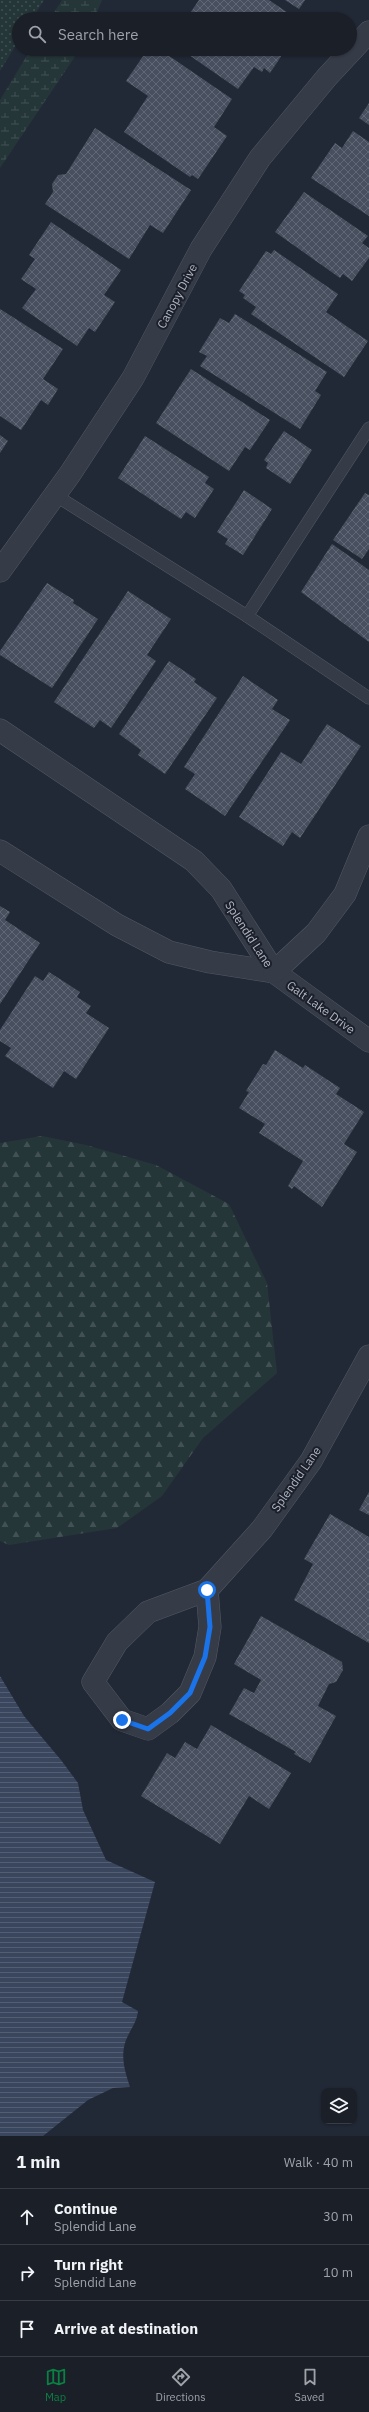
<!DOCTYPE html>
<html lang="en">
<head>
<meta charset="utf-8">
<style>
	body { margin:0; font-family:"IBM Plex Sans",sans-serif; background:#272c34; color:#f1f3f6 }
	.controls { position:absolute; right:12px; bottom:12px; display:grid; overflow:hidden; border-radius:8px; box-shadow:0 1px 3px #0004 }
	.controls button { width:36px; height:36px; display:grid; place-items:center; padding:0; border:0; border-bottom:1px solid #383d45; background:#1a1f28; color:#f1f3f6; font:20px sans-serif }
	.stop { position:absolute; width:12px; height:12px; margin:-9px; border:3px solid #1a73e8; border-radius:50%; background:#fff }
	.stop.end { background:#1a73e8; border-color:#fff; box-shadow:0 1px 4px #0008 }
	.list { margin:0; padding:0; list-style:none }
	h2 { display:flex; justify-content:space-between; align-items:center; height:52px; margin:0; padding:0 16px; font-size:17px }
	h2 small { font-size:13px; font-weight:400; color:#9fa2a8 }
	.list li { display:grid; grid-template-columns:26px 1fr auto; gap:12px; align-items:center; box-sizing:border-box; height:56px; padding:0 16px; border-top:1px solid #383d45 }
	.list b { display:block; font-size:15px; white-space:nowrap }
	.list p { margin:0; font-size:13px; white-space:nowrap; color:#9fa2a8 }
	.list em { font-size:13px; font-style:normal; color:#9fa2a8 }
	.icon { flex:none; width:22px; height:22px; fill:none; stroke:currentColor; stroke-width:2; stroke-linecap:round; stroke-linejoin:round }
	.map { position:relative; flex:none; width:369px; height:2136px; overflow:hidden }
	.search { position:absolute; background:#1a1f28; box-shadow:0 1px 3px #0004; left:12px; right:12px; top:12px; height:44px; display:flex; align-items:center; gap:10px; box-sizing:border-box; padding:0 14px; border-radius:22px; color:#9fa2a8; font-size:15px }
	.sheet { height:220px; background:#1a1f28 }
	nav { display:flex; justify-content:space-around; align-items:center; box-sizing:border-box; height:56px; border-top:1px solid #383d45; background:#1a1f28; font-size:11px; color:#9fa2a8 }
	nav a { display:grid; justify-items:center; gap:2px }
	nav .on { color:#0b8043 }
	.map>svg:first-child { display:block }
	.forest { fill:url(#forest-firs) }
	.wetland { fill:url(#wetland-marsh) }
	.park { fill:url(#park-dots) }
	.water { fill:url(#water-rules) }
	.building { fill:url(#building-cross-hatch) }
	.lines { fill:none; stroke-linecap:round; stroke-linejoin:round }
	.lane-casing { stroke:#535964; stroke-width:13 }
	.street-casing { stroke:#535964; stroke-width:23 }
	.lane { stroke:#353b47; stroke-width:12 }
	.street { stroke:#353b47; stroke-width:22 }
	.route { stroke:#1a73e8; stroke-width:5 }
	.labels { text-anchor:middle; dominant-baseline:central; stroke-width:4; stroke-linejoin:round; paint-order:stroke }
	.street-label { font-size:12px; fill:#b0b6c3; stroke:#1b202b }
</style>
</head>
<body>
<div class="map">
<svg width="369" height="2136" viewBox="0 0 369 2136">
	<defs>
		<pattern id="forest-firs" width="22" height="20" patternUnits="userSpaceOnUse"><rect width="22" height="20" fill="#253638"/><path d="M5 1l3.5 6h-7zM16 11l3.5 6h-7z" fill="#425153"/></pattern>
		<pattern id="wetland-marsh" width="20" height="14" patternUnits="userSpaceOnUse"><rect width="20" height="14" fill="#253638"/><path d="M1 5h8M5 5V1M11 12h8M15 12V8" fill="none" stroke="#425153"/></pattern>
		<pattern id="park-dots" width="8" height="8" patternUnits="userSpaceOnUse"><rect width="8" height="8" fill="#253638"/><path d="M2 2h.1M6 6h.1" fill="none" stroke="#425153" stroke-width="1.8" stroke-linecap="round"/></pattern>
		<pattern id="water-rules" width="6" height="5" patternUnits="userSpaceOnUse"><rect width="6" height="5" fill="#39465e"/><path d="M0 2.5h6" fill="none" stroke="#535e73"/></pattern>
		<pattern id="building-cross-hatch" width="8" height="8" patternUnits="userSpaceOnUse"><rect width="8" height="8" fill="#485060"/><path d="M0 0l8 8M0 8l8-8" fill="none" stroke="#606775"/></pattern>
	</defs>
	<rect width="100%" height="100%" fill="#222936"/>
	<polygon class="forest" points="42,1136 86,1145 156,1165 229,1204 267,1283 277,1373 203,1438 162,1496 117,1528 9,1545 0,1541 0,1143"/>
	<g class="wetland">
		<polygon points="62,0 102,0 94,19 50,19"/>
		<polygon points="31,49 80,49 0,168 0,100"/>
	</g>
	<polygon class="park" points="0,0 44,0 32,19 19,19 19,40 0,71"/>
	<path class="water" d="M0,1676L24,1716L61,1760L78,1783L83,1810L106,1860L155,1882L122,2002L138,2011C137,2022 130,2030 126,2040C120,2056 125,2072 130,2087L113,2088L88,2100L43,2136H0Z"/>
	<g class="building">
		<polygon points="199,0 269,0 291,15 288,19 186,19"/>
		<polygon points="285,0 305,0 299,9"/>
		<polygon points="148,49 159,49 232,99 214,127 227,136 198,179 192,175 190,177 124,132 148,96 126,81"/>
		<polygon points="193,49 286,49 270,73 264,68 262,72 254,67 238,89 189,55"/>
		<polygon points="369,103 369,125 359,118"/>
		<polygon points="95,128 191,190 163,233 150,225 129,259 45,204 53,192 52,184 58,175 66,174"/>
		<polygon points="353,131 369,142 369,216 311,178 335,143 342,148"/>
		<polygon points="304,192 368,236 362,243 369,248 369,258 352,281 343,274 340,278 275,232"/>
		<polygon points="51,222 121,270 104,295 115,302 95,332 89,328 77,346 22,308 36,289 21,279 35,259 29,255"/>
		<polygon points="274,250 338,294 326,312 368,341 344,377 251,314 256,307 243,298 245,295 239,291 266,251 271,254"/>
		<polygon points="0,309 63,349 43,379 58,389 48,405 41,400 21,430 0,416"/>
		<polygon points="235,314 327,372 315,391 321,395 300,429 200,366 207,356 199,352 220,318 229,323"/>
		<polygon points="191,369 270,420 250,450 245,447 229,471 156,423"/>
		<polygon points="284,431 312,450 290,484 266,468 268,463 264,460"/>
		<polygon points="0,435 8,441 0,453"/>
		<polygon points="145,436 209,477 205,483 214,489 195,518 186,512 181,519 118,478"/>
		<polygon points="244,490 272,509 243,555 225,544 228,539 217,532"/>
		<polygon points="365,493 369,495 369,549 362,559 333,540"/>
		<polygon points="332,544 369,570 369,642 301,592"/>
		<polygon points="47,583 74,600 73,603 98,619 52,688 0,655 0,651"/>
		<polygon points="128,591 171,619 147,655 156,661 111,728 100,720 94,728 54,702"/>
		<polygon points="169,661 196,679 194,682 217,698 165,774 138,755 141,750 119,734"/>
		<polygon points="243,676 278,700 272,709 290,720 225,816 185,789 195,774 184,767"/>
		<polygon points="327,724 361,746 300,838 292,832 283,846 239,817 281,752 301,764"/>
		<polygon points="0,906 10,912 5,920 40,943 0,1004"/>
		<polygon points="49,972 80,992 77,997 91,1006 86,1013 109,1028 76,1079 64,1071 53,1088 5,1056 11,1048 0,1041 0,1030 35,976 43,981"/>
		<polygon points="275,1050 303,1068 305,1065 340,1088 336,1094 364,1112 344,1144 357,1152 322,1207 294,1186 292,1189 288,1186 303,1161 259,1133 265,1124 239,1108 249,1092 246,1091 263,1064 266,1065"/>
		<polygon points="369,1492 369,1515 359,1510"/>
		<polygon points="330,1514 369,1537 369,1643 294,1600 313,1564 304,1559"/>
		<polygon points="261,1616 342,1662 343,1670 336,1682 329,1684 318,1706 336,1716 310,1763 294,1754 296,1752 229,1714 244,1688 254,1693 261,1680 234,1664"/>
		<polygon points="211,1725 291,1773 269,1809 249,1796 220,1844 141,1796 167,1753 175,1758 185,1742 197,1749"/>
	</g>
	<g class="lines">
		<defs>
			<g id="lane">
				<polyline points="55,495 247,616 369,698"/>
				<polyline points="247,616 369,428"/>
			</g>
			<g id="street">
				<polyline points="0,571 70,474 133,378 201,249 260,158 327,77 369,32"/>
				<polyline points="0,730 194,861 221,889 274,972 369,1041"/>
				<polyline points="0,851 117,925 169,952 210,962 274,972"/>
				<polyline points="274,972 316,933 345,894 369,836"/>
				<polyline points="207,1590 210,1627 205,1657 190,1693 170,1713 148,1729 122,1720 93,1682 117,1642 148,1612 207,1590 262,1529 311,1461 369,1356"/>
			</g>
		</defs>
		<use href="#lane" class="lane-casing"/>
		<use href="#street" class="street-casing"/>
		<use href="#lane" class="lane"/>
		<use href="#street" class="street"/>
	</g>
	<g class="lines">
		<polyline class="route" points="122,1720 148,1729 170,1713 190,1693 205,1657 210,1627 207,1590"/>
	</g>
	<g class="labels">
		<g class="street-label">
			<text transform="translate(177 296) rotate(-62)">Canopy Drive</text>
			<text transform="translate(249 934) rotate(57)">Splendid Lane</text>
			<text transform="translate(321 1007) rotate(36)">Galt Lake Drive</text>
			<text transform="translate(296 1479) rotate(-55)">Splendid Lane</text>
		</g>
	</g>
</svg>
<div class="controls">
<button><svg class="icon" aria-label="layers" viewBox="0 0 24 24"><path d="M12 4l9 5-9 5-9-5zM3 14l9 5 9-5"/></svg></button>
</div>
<div class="stop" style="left:207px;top:1590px"></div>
<div class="stop end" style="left:122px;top:1720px"></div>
<div class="search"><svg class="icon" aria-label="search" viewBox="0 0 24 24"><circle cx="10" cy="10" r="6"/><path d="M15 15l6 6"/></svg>Search here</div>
</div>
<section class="sheet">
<h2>1 min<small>Walk · 40 m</small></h2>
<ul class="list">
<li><svg class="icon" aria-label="ahead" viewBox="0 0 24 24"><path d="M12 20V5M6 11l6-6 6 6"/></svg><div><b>Continue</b><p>Splendid Lane</p></div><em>30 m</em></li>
<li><svg class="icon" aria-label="right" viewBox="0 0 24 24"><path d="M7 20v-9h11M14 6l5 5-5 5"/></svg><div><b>Turn right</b><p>Splendid Lane</p></div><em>10 m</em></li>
<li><svg class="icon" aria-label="arrive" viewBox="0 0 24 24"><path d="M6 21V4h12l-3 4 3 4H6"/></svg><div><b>Arrive at destination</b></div></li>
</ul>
</section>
<nav>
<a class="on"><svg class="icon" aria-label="map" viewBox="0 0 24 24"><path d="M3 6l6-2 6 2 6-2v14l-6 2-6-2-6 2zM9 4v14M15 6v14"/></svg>Map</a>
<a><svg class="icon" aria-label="directions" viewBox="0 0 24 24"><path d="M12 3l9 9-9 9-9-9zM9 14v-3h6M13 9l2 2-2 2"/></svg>Directions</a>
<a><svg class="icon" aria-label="saved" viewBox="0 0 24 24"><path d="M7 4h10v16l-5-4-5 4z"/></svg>Saved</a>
</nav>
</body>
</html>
